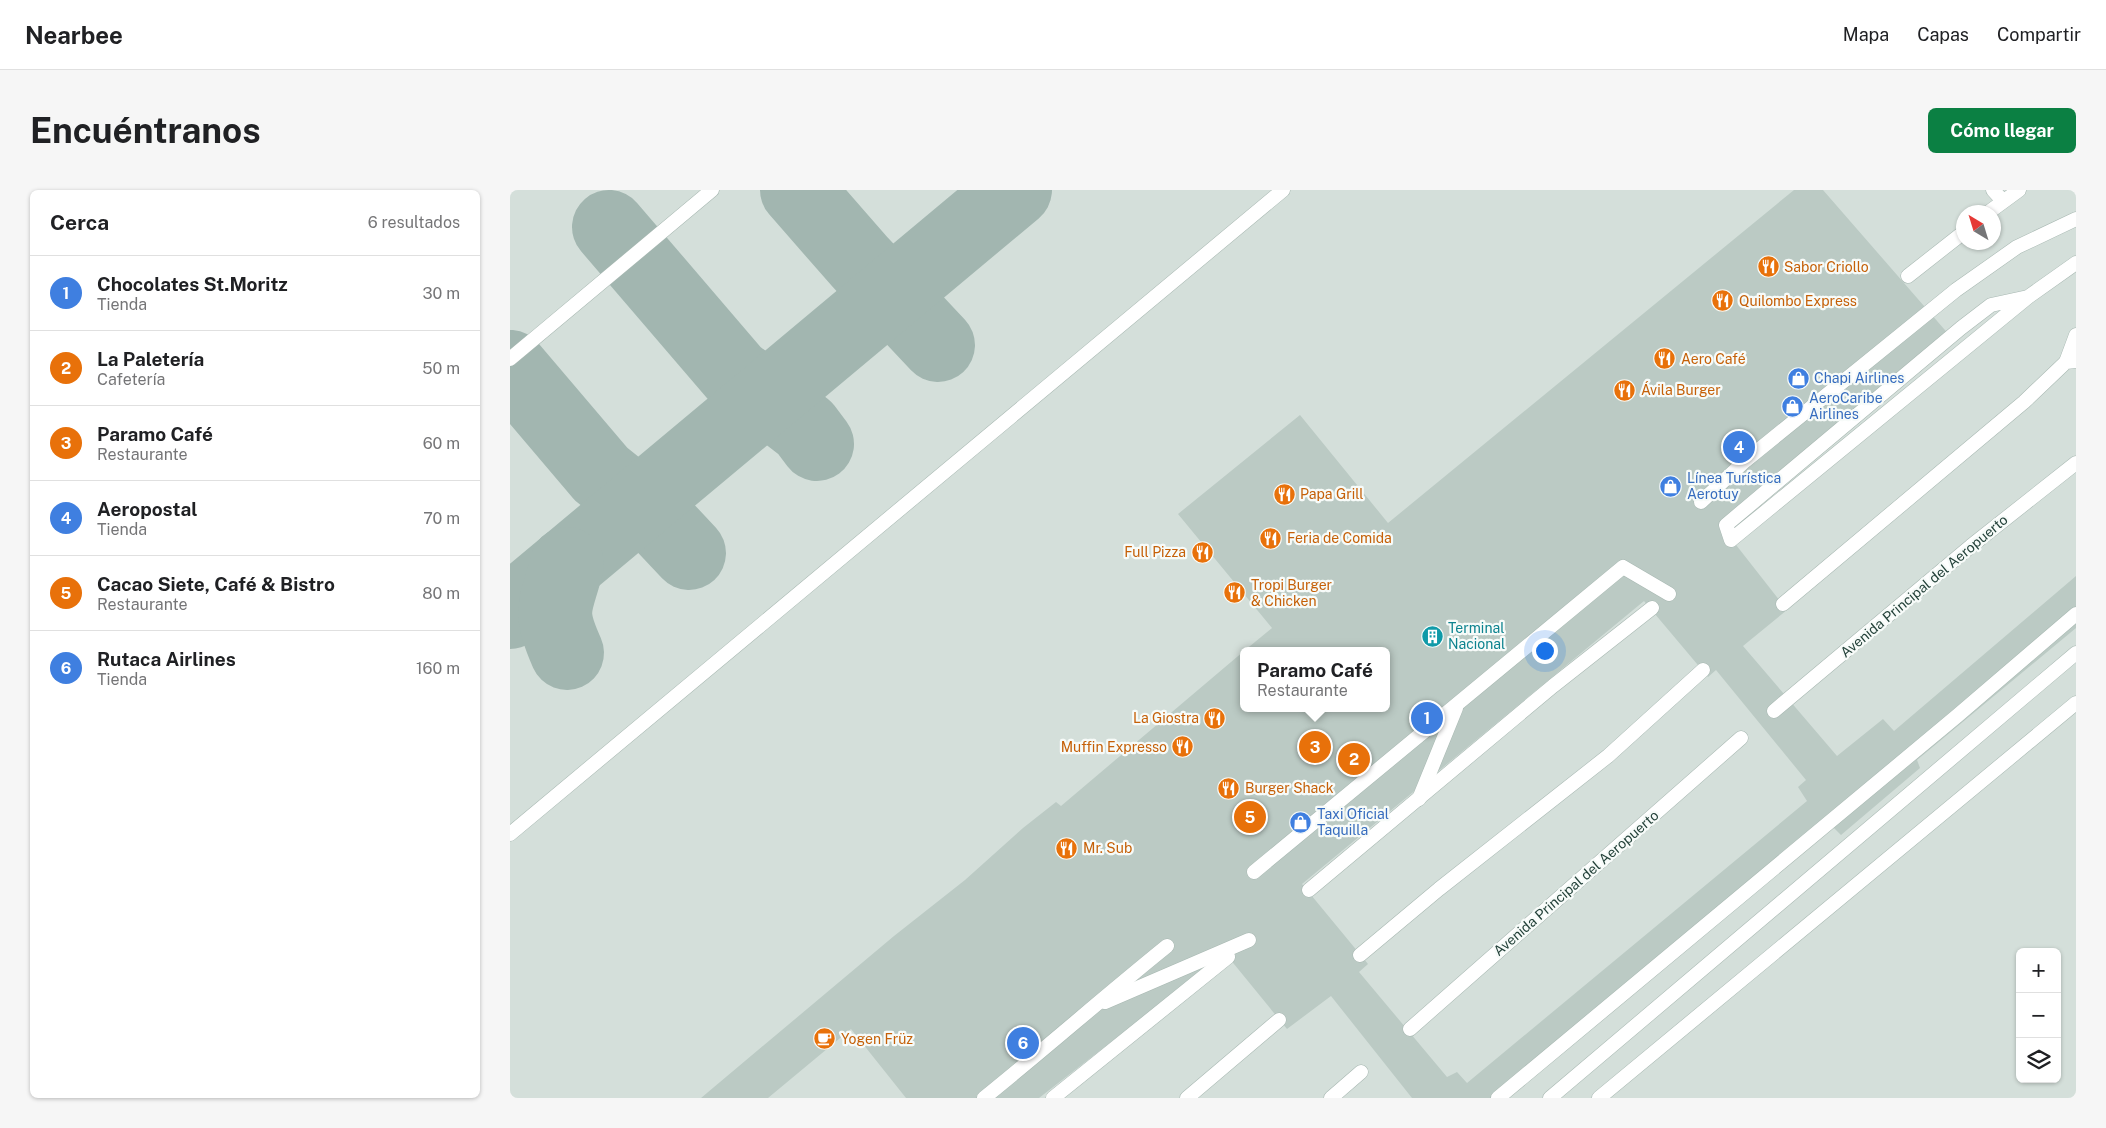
<!DOCTYPE html>
<html lang="es">
<head>
<meta charset="utf-8">
<style>
	body { margin:0; font-family:"Public Sans",sans-serif; background:#f6f6f6; color:#202124 }
	.controls { position:absolute; right:15px; bottom:15px; display:grid; overflow:hidden; border-radius:8px; box-shadow:0 1px 4px #0004 }
	.controls button { width:45px; height:45px; display:grid; place-items:center; padding:0; border:0; border-bottom:1px solid #e0e0e0; background:#fff; color:#202124; font:25px sans-serif }
	.compass { position:absolute; left:1446px; top:15px; width:45px; height:45px; border-radius:50%; background:#fff; box-shadow:0 1px 4px #0004; rotate:322deg }
	.you { position:absolute; left:1034px; top:460px; width:18px; height:18px; margin:-12px; border:4px solid #fff; border-radius:50%; background:#1a73e8; box-shadow:0 0 0 8px #1a73e833 }
	.badge { display:grid; place-items:center; width:32px; height:32px; border-radius:50%; background:#0b8043; color:#fff; font-size:16px; font-weight:700 }
	.pin { position:absolute; translate:-50% -50%; border:2px solid #fff; box-shadow:0 1px 5px #0006 }
	.popup { position:absolute; left:730px; top:457px; width:150px; height:65px; box-sizing:border-box; display:grid; place-content:center; border-radius:8px; background:#fff; filter:drop-shadow(0 1px 4px #0005); font-size:16px; white-space:nowrap; color:#757577 }
	.popup b { font-size:19px; color:#202124 }
	.popup::after { content:''; position:absolute; left:50%; top:100%; margin-left:-10px; border:10px solid transparent; border-top-color:#fff }
	.list { margin:0; padding:0; list-style:none }
	h2 { display:flex; justify-content:space-between; align-items:center; height:65px; margin:0; padding:0 20px; font-size:21px }
	h2 small { font-size:16px; font-weight:400; color:#757577 }
	.list li { display:grid; grid-template-columns:32px 1fr auto; gap:15px; align-items:center; box-sizing:border-box; height:75px; padding:0 20px; border-top:1px solid #e0e0e0 }
	.list b { display:block; font-size:19px; white-space:nowrap }
	.list p { margin:0; font-size:16px; white-space:nowrap; color:#757577 }
	.list em { font-size:16px; font-style:normal; color:#757577 }
	.icon { flex:none; width:28px; height:28px; fill:none; stroke:currentColor; stroke-width:2; stroke-linecap:round; stroke-linejoin:round }
	.map { position:relative; flex:none; width:1566px; height:908px; overflow:hidden; border-radius:8px }
	header { display:flex; align-items:center; gap:30px; box-sizing:border-box; height:70px; padding:0 25px; background:#fff; border-bottom:1px solid #e0e0e0 }
	header strong { font-size:24px }
	nav { display:flex; gap:28px; margin-inline-start:auto; font-size:18px }
	.intro { display:flex; align-items:center; justify-content:space-between; box-sizing:border-box; height:120px; padding:0 30px }
	h1 { margin:0; font-size:35px }
	.button { padding:12px 22px; border-radius:8px; background:#0b8043; color:#fff; font-size:18px; font-weight:700 }
	main { display:flex; gap:30px; padding:0 30px }
	aside { flex:1; background:#fff; border-radius:8px; box-shadow:0 1px 4px #0004 }
	.map>svg:first-child { display:block }
	.built { fill:#d4dfda; fill-rule:evenodd }
	.lines { fill:none; stroke-linecap:round; stroke-linejoin:round }
	.taxiway { stroke:#a2b6b0; stroke-width:74 }
	.building { fill:#bbcac4; fill-rule:evenodd }
	.service-casing { stroke:#a8b8b2; stroke-width:15 }
	.service { stroke:#fff; stroke-width:14 }
	.labels { text-anchor:middle; dominant-baseline:central; stroke-width:4.5; stroke-linejoin:round; paint-order:stroke }
	.food-label { font-size:14px; fill:#c56008; stroke:#f7fbf9; text-anchor:start }
	.shop-label { font-size:14px; fill:#366cbe; stroke:#f7fbf9; text-anchor:start }
	.street-label { font-size:14px; fill:#24423a; stroke:#f7fbf9 }
	.culture-label { font-size:14px; fill:#0d838f; stroke:#f7fbf9; text-anchor:start }
</style>
</head>
<body>
<header>
<strong>Nearbee</strong>
<nav><a>Mapa</a><a>Capas</a><a>Compartir</a></nav>
</header>
<div class="intro"><h1>Encuéntranos</h1><a class="button">Cómo llegar</a></div>
<main>
<aside>
<h2>Cerca<small>6 resultados</small></h2>
<ul class="list">
<li><span class="badge" style="background:#3f7fe0">1</span><div><b>Chocolates St.Moritz</b><p>Tienda</p></div><em>30 m</em></li>
<li><span class="badge" style="background:#e8710a">2</span><div><b>La Paletería</b><p>Cafetería</p></div><em>50 m</em></li>
<li><span class="badge" style="background:#e8710a">3</span><div><b>Paramo Café</b><p>Restaurante</p></div><em>60 m</em></li>
<li><span class="badge" style="background:#3f7fe0">4</span><div><b>Aeropostal</b><p>Tienda</p></div><em>70 m</em></li>
<li><span class="badge" style="background:#e8710a">5</span><div><b>Cacao Siete, Café &amp; Bistro</b><p>Restaurante</p></div><em>80 m</em></li>
<li><span class="badge" style="background:#3f7fe0">6</span><div><b>Rutaca Airlines</b><p>Tienda</p></div><em>160 m</em></li>
</ul>
</aside>
<div class="map">
<svg width="1566" height="908" viewBox="0 0 1566 908">
	<rect width="100%" height="100%" fill="#e6efeb"/>
	<path class="built" d="M0,0H1566V908H0ZM1454,22H1484V52H1454ZM734,461H876V518H734ZM1510,762H1547V889H1510Z"/>
	<g class="lines">
		<g class="taxiway">
			<polyline points="287,0 350,72 428,155"/>
			<polyline points="99,37 225,184 295,238 307,254"/>
			<polyline points="0,177 91,284 147,329 179,363"/>
			<polyline points="0,422 505,0"/>
			<path d="M57,463C37,418 46,418 57,374"/>
		</g>
	</g>
	<path class="building" d="M1284,0H1313L1441,147L1212,337L1277,420L1233,456L1327,566L1373,529L1384,541L1566,386V438L1407,570L1410,578L1331,645L1321,635L987,908H902L821,806L777,839L715,763L529,908H396L341,839L258,908H191L384,746L455,690L513,638L546,612L551,616L734,461V518H876V461H734L762,438L668,324L790,225L878,333ZM1134,411L1198,487L1206,480L1296,590L1288,597L1297,611L957,893L947,882L937,887L849,782L858,774L792,694Z"/>
	<g class="lines">
		<defs>
			<g id="service">
				<polyline points="1483,0 1493,11"/>
				<polyline points="1479,22 1509,0"/>
				<polyline points="1398,86 1454,42"/>
				<polyline points="1518,107 1481,115 1451,138 1216,335 1221,350 1518,107 1566,73"/>
				<polyline points="0,169 202,0"/>
				<polyline points="1556,172 1566,145"/>
				<polyline points="1191,312 1235,271 1446,100 1507,57 1566,29"/>
				<polyline points="1273,414 1514,212 1556,172 1566,171"/>
				<polyline points="1264,521 1461,356 1566,273"/>
				<polyline points="909,609 946,518"/>
				<polyline points="0,644 773,0"/>
				<polyline points="744,682 1113,377 1159,404"/>
				<polyline points="799,700 1043,496 1142,418"/>
				<polyline points="850,765 929,699 1098,566 1193,480"/>
				<polyline points="595,812 739,750"/>
				<polyline points="900,839 1231,548"/>
				<path d="M474,908C536,858 595,806 657,756"/>
				<polyline points="543,908 718,767"/>
				<polyline points="677,908 769,830"/>
				<polyline points="821,908 851,882"/>
				<polyline points="988,908 1447,526 1566,424"/>
				<polyline points="1040,908 1566,463"/>
				<polyline points="1089,908 1566,513"/>
			</g>
		</defs>
		<use href="#service" class="service-casing"/>
		<use href="#service" class="service"/>
	</g>
	<defs>
		<symbol id="restaurant-disc" viewBox="-11 -11 22 22"><circle r="9.5" fill="#e8710a" stroke="#f7fbf9"/><path d="M-5-6h1v4h1v-4h1v4h1v-4h1v5L-1.5 .5V6h-2V.5L-5-1ZM5-6V6H3V1.5H1.5Q1.5-4 5-6Z" fill="#fff"/></symbol>
		<symbol id="shop-disc" viewBox="-11 -11 22 22"><circle r="9.5" fill="#3f7fe0" stroke="#f7fbf9"/><path d="M-5-2.5h2.3a2.7 3.5 0 0 1 5.4 0H5L5.5 6h-11ZM-1.5-2.5h3a1.5 2.3 0 0 0-3 0Z" fill="#fff"/></symbol>
		<symbol id="building-disc" viewBox="-11 -11 22 22"><circle r="9.5" fill="#0f9aa8" stroke="#f7fbf9"/><path d="M-4-6H4V6H1V3H-1V6H-4ZM-2.5-4.3h1.7v1.8h-1.7ZM.8-4.3h1.7v1.8H.8ZM-2.5-1h1.7V.8h-1.7ZM.8-1h1.7V.8H.8Z" fill="#fff"/></symbol>
		<symbol id="cafe-disc" viewBox="-11 -11 22 22"><circle r="9.5" fill="#e8710a" stroke="#f7fbf9"/><path d="M-5.5-4.5H6V0H3Q3 3.5 0 3.5H-2.5Q-5.5 3.5-5.5 0ZM3-3.2v2h1.7v-2ZM-6 4.5H4V6H-6Z" fill="#fff"/></symbol>
	</defs>
	<g fill-rule="evenodd">
		<use href="#restaurant-disc" x="1246" y="64" width="25" height="25"/>
		<use href="#restaurant-disc" x="1200" y="98" width="25" height="25"/>
		<use href="#restaurant-disc" x="1142" y="156" width="25" height="25"/>
		<use href="#shop-disc" x="1276" y="176" width="25" height="25"/>
		<use href="#restaurant-disc" x="1102" y="188" width="25" height="25"/>
		<use href="#shop-disc" x="1270" y="204" width="25" height="25"/>
		<use href="#shop-disc" x="1148" y="284" width="25" height="25"/>
		<use href="#restaurant-disc" x="762" y="292" width="25" height="25"/>
		<use href="#restaurant-disc" x="748" y="336" width="25" height="25"/>
		<use href="#restaurant-disc" x="680" y="350" width="25" height="25"/>
		<use href="#restaurant-disc" x="712" y="390" width="25" height="25"/>
		<use href="#building-disc" x="910" y="434" width="25" height="25"/>
		<use href="#restaurant-disc" x="692" y="516" width="25" height="25"/>
		<use href="#restaurant-disc" x="660" y="544" width="25" height="25"/>
		<use href="#restaurant-disc" x="706" y="586" width="25" height="25"/>
		<use href="#shop-disc" x="778" y="620" width="25" height="25"/>
		<use href="#restaurant-disc" x="544" y="646" width="25" height="25"/>
		<use href="#cafe-disc" x="302" y="836" width="25" height="25"/>
	</g>
	<g class="labels">
		<g class="food-label">
			<text x="1274" y="77">Sabor Criollo</text>
			<text x="1229" y="111">Quilombo Express</text>
			<text x="1171" y="169">Aero Café</text>
			<text x="1131" y="200">Ávila Burger</text>
			<text x="790" y="304">Papa Grill</text>
			<text x="777" y="348">Feria de Comida</text>
			<text x="676" y="362" text-anchor="end">Full Pizza</text>
			<text x="741" y="395">Tropi Burger<tspan x="741" dy="16">&amp; Chicken</tspan></text>
			<text x="689" y="528" text-anchor="end">La Giostra</text>
			<text x="657" y="557" text-anchor="end">Muffin Expresso</text>
			<text x="735" y="598">Burger Shack</text>
			<text x="573" y="658">Mr. Sub</text>
			<text x="331" y="849">Yogen Früz</text>
		</g>
		<g class="shop-label">
			<text x="1304" y="188">Chapi Airlines</text>
			<text x="1299" y="208">AeroCaribe<tspan x="1299" dy="16">Airlines</tspan></text>
			<text x="1177" y="288">Línea Turística<tspan x="1177" dy="16">Aerotuy</tspan></text>
			<text x="807" y="624">Taxi Oficial<tspan x="807" dy="16">Taquilla</tspan></text>
		</g>
		<g class="street-label">
			<text transform="translate(1414 396) rotate(-40)">Avenida Principal del Aeropuerto</text>
			<text transform="translate(1066 693) rotate(-41)">Avenida Principal del Aeropuerto</text>
		</g>
		<g class="culture-label">
			<text x="938" y="438">Terminal<tspan x="938" dy="16">Nacional</tspan></text>
		</g>
	</g>
</svg>
<div class="controls">
<button>+</button>
<button>−</button>
<button><svg class="icon" aria-label="layers" viewBox="0 0 24 24"><path d="M12 4l9 5-9 5-9-5zM3 14l9 5 9-5"/></svg></button>
</div>
<svg class="compass" viewBox="-18 -18 36 36"><path d="M0-13l5 13h-10z" fill="#e53935"/><path d="M0 13l5-13h-10z" fill="#757577"/></svg>
<div class="you"></div>
<div class="pin badge" style="left:917px;top:528px;background:#3f7fe0">1</div>
<div class="pin badge" style="left:844px;top:569px;background:#e8710a">2</div>
<div class="pin badge" style="left:805px;top:557px;background:#e8710a">3</div>
<div class="popup"><b>Paramo Café</b>Restaurante</div>
<div class="pin badge" style="left:1229px;top:257px;background:#3f7fe0">4</div>
<div class="pin badge" style="left:740px;top:627px;background:#e8710a">5</div>
<div class="pin badge" style="left:513px;top:853px;background:#3f7fe0">6</div>
</div>
</main>
</body>
</html>
